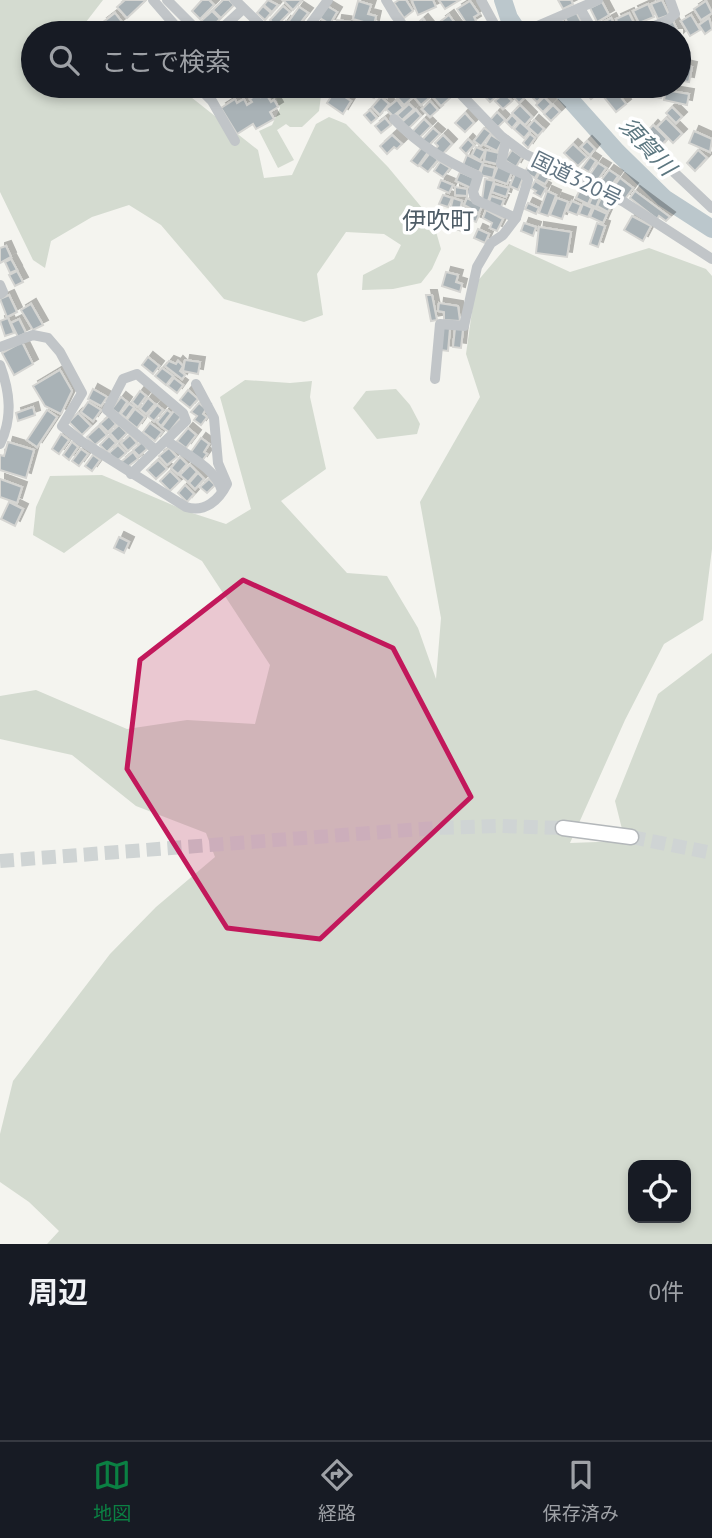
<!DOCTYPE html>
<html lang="ja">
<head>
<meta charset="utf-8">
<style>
	body { margin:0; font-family:"PT Sans","Noto Sans JP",sans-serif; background:#20242c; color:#f1f3f6 }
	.controls { position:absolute; right:21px; bottom:21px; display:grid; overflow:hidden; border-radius:14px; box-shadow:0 4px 10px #0003 }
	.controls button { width:63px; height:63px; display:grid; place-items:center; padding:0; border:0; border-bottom:2px solid #363941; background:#171b24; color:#f1f3f6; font:35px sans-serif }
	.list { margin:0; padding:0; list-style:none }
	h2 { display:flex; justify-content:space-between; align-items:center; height:91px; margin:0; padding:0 28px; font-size:30px }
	h2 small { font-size:23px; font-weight:400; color:#9ea1a6 }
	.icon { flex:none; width:38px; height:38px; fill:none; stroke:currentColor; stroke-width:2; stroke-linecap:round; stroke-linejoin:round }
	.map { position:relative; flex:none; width:712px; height:1244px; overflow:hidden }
	.search { position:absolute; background:#171b24; box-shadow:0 4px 10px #0003; left:21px; right:21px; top:21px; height:77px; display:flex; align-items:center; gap:18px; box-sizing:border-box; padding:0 24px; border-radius:38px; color:#9ea1a6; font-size:26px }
	.sheet { height:196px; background:#171b24 }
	nav { display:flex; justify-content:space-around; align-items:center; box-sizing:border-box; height:98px; border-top:2px solid #363941; background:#171b24; font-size:19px; color:#9ea1a6 }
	nav a { display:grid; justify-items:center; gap:4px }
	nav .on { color:#0b8043 }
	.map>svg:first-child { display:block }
	.green { fill:#d4dbd0; fill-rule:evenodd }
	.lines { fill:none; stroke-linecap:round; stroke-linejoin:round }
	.river { stroke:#bbc7cc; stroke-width:18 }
	.building { fill:#a9b2b6; stroke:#d5d5d2; stroke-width:2; filter:url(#shadow) }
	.highway-tunnel { stroke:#cfd4d4; stroke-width:14; stroke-dasharray:14 7; stroke-linecap:butt }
	.highway-casing { stroke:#b3b7ba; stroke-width:17 }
	.minor { stroke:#c1c5c8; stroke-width:10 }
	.highway { stroke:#fff; stroke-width:14 }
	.marked { fill:#c2185b; fill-opacity:0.2; stroke:#c2185b; stroke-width:5; stroke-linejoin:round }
	.labels { text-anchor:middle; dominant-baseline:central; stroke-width:7; stroke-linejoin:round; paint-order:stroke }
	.street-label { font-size:21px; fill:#617482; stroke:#fff }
	.water-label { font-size:23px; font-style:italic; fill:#5c7780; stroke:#fff }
	.quarter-label { font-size:24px; fill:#4f5d67; stroke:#fff }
</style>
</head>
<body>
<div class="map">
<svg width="712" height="1244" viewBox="0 0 712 1244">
	<defs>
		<filter id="shadow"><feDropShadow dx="5" dy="-5" stdDeviation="0" flood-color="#0004"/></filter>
	</defs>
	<rect width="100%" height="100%" fill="#f4f4ef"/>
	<g class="green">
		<polygon points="0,0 103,0 86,22 87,33 33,33 33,86 177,86 258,150 264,178 292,175 316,124 329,117 346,124 388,167 433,221 441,249 432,269 421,283 393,289 362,290 363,275 394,259 401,245 384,234 346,232 317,274 323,315 304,322 224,299 161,225 129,205 92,217 51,241 45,268 33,260 0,192"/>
		<polygon points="268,86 301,86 321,96 319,111 302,127 290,127 286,124 277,130 294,160 278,168 259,131 272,125 280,108 276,98 272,99 266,90"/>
		<path d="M509,244L570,272L649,248L706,269L712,276V549L703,620L664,644L625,720L570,843L625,841L615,801L658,694L712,653V1244H47L59,1231L29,1202L0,1182V1134L13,1081L110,954L156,907L215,857L206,833L136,806L72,755L0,739V696L36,690L127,729L187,720L255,724L270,665L202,561L118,513L64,553L33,535L36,507L50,476L102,475L189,512L226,524L251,509L220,397L245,380L290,383L312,381L310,397L326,469L281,501L347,573L387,576L418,628L436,679L441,618L420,502L480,397L466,354L476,283ZM633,1165H686V1218H633Z"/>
		<polygon points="396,389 410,405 420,424 417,434 377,439 353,408 366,391"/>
	</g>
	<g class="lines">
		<g class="river">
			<polyline points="503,0 509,18 519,33"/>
			<polyline points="558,86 617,152 664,198 712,229"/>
		</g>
	</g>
	<g class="building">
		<polygon points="125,0 144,0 145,1 127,18 117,7"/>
		<polygon points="202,0 209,0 214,5 200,19 192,11"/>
		<polygon points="223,0 229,0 234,5 221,18 213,10"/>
		<polygon points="268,0 278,5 272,12 264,5"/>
		<polygon points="283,0 300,0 301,1 293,10"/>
		<polygon points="399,0 406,0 413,11 404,18 394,3"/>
		<polygon points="414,0 433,0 436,7 418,15 412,1"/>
		<polygon points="439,0 460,0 445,9"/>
		<polygon points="558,0 571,0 573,4 563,9"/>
		<polygon points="662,0 669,15 658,19 651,4"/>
		<polygon points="358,1 371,5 368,14 376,16 374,25 353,19"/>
		<polygon points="470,1 479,14 474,17 476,21 468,26 457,9"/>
		<polygon points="706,1 712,13 701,20 694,9"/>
		<polygon points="602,2 609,15 597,22 590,8"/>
		<polygon points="648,4 654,17 639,23 633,11"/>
		<polygon points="263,6 271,13 265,20 257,13"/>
		<polygon points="283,6 290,12 276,26 270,20"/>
		<polygon points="327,6 337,12 330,24 320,18"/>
		<polygon points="299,7 308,13 297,27 289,21"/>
		<polygon points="212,11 220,19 207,31 199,23"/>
		<polygon points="576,12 583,25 572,31 565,18"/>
		<polygon points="115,13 122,22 109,32 102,23"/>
		<polygon points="629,13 636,27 627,31 625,26 620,29 616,19"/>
		<polygon points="449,15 461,32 459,33 451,33 441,21"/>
		<polygon points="691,15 700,30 690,36 681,21"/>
		<polygon points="611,18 619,33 602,33 598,25"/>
		<polygon points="709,18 712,29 705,34 699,25"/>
		<polygon points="423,19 432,30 428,33 419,33 414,27"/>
		<polygon points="337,20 352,22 351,33 335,33"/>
		<polygon points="562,20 570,33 557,33 552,25"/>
		<polygon points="251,21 258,29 254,33 239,33"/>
		<polygon points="286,21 296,29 293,33 277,33"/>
		<polygon points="673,21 680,36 679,37 679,33 657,33 655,30"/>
		<polygon points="318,23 331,33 311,33"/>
		<polygon points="679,64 692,67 689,82 679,80"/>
		<polygon points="314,86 330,86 325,95 313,88"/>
		<polygon points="338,86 348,93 345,97 351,101 343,114 327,103"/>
		<polygon points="360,86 378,86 390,91 387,98 377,93 374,98 358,91"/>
		<polygon points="470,86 484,86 470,98 466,93 472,88"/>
		<polygon points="487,86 495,86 492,88 498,95 490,102 480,91"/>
		<polygon points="512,86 517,86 526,96 519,103 507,90"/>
		<polygon points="591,86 598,93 591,99 585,91"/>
		<polygon points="641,86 689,94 687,105 664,100 665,95 663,94 661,98 640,94"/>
		<polygon points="403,88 412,98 404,105 395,95"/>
		<polygon points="420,88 429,98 421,105 412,95"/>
		<polygon points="441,88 450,98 441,106 432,96"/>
		<polygon points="614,88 626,104 616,112 603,96"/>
		<polygon points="538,89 544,95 537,102 531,96"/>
		<polygon points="259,93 261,97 266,94 271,102 274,100 278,107 270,112 274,119 256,129 253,124 237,134 221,108 235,99 237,103 244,99 247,105 252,102 250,99"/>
		<polygon points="504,93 512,101 503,109 495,101"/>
		<polygon points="381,97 389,104 380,115 372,107"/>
		<polygon points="544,97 551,104 543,112 536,105"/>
		<polygon points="397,100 403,108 393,116 386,109"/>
		<polygon points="430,101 438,110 430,117 422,109"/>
		<polygon points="409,104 414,109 402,120 397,115"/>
		<polygon points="520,105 532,117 525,125 512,113"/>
		<polygon points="553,105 560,112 551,121 544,114"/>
		<polygon points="672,107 682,117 676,123 666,113"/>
		<polygon points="370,110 377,118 371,123 364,115"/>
		<polygon points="416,110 421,116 408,129 402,122"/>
		<polygon points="497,112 505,120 498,127 490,120"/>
		<polygon points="465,113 474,123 465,132 455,123"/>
		<polygon points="512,115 518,121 512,128 506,122"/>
		<polygon points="385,118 391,125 381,133 375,126"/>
		<polygon points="666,118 682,134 673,143 657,127"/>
		<polygon points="424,119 431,126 418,139 411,133"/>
		<polygon points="534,120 544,129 538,136 528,127"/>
		<polygon points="520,122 530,131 524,138 514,129"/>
		<polygon points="653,125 667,139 660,147 646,133"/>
		<polygon points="433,128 440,134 427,147 421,141"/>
		<polygon points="484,128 491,133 481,146 474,141"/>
		<polygon points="694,131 712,139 710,152 689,143"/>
		<polygon points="530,134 535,138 528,148 523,143"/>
		<polygon points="392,135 402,144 397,149 394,147 387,154 380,146"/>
		<polygon points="443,135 452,144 441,156 434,151 438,146 435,143"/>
		<polygon points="491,135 502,142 497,151 485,145"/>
		<polygon points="468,139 474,145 466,154 460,148"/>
		<polygon points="587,141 595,149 590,155 581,147"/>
		<polygon points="573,144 587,157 578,166 564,153"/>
		<polygon points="422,147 428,152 418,166 411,161"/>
		<polygon points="476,147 485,151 480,160 472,155"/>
		<polygon points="486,150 499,153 497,164 484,161"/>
		<polygon points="512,150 522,157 516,167 505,160"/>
		<polygon points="698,150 707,158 695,171 687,163"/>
		<polygon points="430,153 438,160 428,172 420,166"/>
		<polygon points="467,155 483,163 479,172 463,165"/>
		<polygon points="590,157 596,161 589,172 582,168"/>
		<polygon points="440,162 450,168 443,177 434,171"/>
		<polygon points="530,163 540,169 535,178 525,172"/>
		<polygon points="598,163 606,168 597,181 589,176"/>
		<polygon points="483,165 495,168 493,178 480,175"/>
		<polygon points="498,166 512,172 507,184 493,179"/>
		<polygon points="542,168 551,174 545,184 536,179"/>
		<polygon points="609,170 618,176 608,190 599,183"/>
		<polygon points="460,172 476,179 471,188 456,181"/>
		<polygon points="515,174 523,178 518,190 510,186"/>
		<polygon points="620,178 633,188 625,199 612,189"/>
		<polygon points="485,179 494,181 488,201 482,200"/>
		<polygon points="441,180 453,185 449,193 438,188"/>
		<polygon points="535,181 546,188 541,197 534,193 536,191 531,188"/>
		<polygon points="495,184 509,188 506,197 492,192"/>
		<polygon points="582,185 594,191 588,204 576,198"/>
		<polygon points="455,187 467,189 467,196 455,195"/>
		<polygon points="547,191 556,195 548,216 539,213"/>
		<polygon points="635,191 670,217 666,221 659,216 657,219 630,198"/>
		<polygon points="595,192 601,195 596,207 589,204"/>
		<polygon points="443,195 452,198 448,207 439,204"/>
		<polygon points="491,196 504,200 500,209 488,205"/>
		<polygon points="453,198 462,201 459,214 450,211"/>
		<polygon points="467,198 482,206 479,213 464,205"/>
		<polygon points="557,198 568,202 562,219 550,215"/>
		<polygon points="601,198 613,203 608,212 597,206"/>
		<polygon points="572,201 581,205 577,215 567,211"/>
		<polygon points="528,203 539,208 536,214 525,209"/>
		<polygon points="583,204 592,208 588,217 579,214"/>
		<polygon points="465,208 479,215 476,222 461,216"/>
		<polygon points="594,208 607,214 603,223 590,217"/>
		<polygon points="486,210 503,219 497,231 490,228 492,223 483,218"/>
		<polygon points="632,216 651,226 643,241 624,230"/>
		<polygon points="455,219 464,223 461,231 451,227"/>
		<polygon points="524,223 536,227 533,236 521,231"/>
		<polygon points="597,223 605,226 598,247 590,244"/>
		<polygon points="539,227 571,232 567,257 536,253"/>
		<polygon points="478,229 489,234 485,243 474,238"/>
		<polygon points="6,246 11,257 0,263 0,248"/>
		<polygon points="11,259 17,270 10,273 5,262"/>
		<polygon points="17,271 23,282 15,286 9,275"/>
		<polygon points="446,272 458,275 456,282 462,284 460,292 442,286"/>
		<polygon points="9,295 17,312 7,317 0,299"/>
		<polygon points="426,295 432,295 437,320 431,321"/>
		<polygon points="439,303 458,306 460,321 444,320 444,312 438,311"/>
		<polygon points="31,304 43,325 33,330 21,310"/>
		<polygon points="8,318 14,333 5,336 0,321"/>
		<polygon points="19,319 26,333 18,337 11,323"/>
		<polygon points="442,327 450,328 448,351 440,350"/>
		<polygon points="455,329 463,329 461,348 453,347"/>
		<polygon points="22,342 33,364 14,375 2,353"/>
		<polygon points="148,357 159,366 153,374 142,365"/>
		<polygon points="185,360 200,362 198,374 183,371"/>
		<polygon points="169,361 176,364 178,361 183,366 180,371 185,375 182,379 165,366"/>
		<polygon points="162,368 173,376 166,385 155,376"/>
		<polygon points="60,370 72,391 61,414 45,406 33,386"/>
		<polygon points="174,378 183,385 177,393 168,386"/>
		<polygon points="93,389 107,397 101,406 88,399"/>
		<polygon points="188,390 198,399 190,408 180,400"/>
		<polygon points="140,391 146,396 138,407 132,402"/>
		<polygon points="121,397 127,402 119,414 112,409"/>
		<polygon points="148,398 155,404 146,414 140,409"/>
		<polygon points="88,402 101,410 93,421 81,412"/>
		<polygon points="199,403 206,409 203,414 207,417 201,425 194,420 197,416 191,412"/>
		<polygon points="129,404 134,407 126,418 121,414"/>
		<polygon points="157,405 163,410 154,421 148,416"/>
		<polygon points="33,407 35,415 18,421 16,413"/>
		<polygon points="135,409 145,417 137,428 127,420"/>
		<polygon points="47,410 57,417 37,447 27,440"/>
		<polygon points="167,410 171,413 161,426 157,422"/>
		<polygon points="174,411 181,417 169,432 162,427"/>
		<polygon points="78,413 91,426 82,435 69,422"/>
		<polygon points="109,416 116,424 108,432 100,424"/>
		<polygon points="150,423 162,432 155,441 143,432"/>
		<polygon points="119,425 127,433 118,442 110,433"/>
		<polygon points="99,426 107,435 95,445 87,437"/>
		<polygon points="188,428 196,435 186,448 177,441"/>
		<polygon points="61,434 69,440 59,454 52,449"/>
		<polygon points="130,435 137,443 128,451 121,443"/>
		<polygon points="109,436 116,443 107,452 100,445"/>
		<polygon points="201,438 209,444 204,452 207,454 202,461 191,452"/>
		<polygon points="8,442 34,450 26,478 0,470 0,455 4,456"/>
		<polygon points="72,442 78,447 69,460 63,455"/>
		<polygon points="142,442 147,449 139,456 133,450"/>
		<polygon points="118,445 126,453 117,461 109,453"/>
		<polygon points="169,448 177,457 167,465 159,456"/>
		<polygon points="81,449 88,454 79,466 72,461"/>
		<polygon points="133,452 138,459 126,468 121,462"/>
		<polygon points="93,455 100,460 92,471 85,466"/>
		<polygon points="180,457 187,464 178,474 171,468"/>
		<polygon points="158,460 167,469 156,479 147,470"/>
		<polygon points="190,465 197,472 188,482 180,475"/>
		<polygon points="170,471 180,481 170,491 160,481"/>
		<polygon points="198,473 204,479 195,489 189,483"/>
		<polygon points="0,479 22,487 17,503 0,497"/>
		<polygon points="209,479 215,485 207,493 200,487"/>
		<polygon points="185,485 194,494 187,502 178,493"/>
		<polygon points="9,502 23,509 15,526 1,519"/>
		<polygon points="119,537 129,542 124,553 114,548"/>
	</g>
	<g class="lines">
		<g class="highway-tunnel">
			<polyline points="631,837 712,853"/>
			<polyline points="0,861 435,828 499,826 563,828"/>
		</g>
		<defs>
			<polyline id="highway" points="563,828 631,837"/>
		</defs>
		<use href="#highway" class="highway-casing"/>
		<g class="minor">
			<polyline points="153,0 179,30 179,33"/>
			<polyline points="167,0 200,33"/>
			<polyline points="235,0 269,33"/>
			<polyline points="386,0 395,15 409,33"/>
			<polyline points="481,0 499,33"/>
			<polyline points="580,8 594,33"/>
			<polyline points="217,33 243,9"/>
			<polyline points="304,33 328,0"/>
			<polyline points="521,33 598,0"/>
			<polyline points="639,33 668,20 675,14 670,0"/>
			<polyline points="197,86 212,101 235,141"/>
			<polyline points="453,86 501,136 525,154 624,202 712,259"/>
			<path d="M394,119C420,146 444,160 478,176L473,192L476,200L516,218"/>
			<polyline points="643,143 712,208"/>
			<polyline points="0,285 3,292 0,294"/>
			<path d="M0,347L33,335L48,338L60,352L82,393L62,426L81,441L186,507C205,513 219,500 227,484L218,463L214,418L196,384"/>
			<path d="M0,365C10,392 13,418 0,444"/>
			<polyline points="435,379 440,324 464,326 477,267 491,243 503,235 516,218 528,180 525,175 501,164 506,140"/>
			<path d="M167,441C185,454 216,468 222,491"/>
			<polyline points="131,474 186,421 183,413 137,374 123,379 107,410 156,450"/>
		</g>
		<use href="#highway" class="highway"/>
	</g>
	<path class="marked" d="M243,580L393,648L471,797L320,939L227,928L127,769L140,660Z"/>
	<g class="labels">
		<g class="street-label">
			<text transform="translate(577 179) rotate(26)">国道320号</text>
		</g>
		<g class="water-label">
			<text transform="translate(648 146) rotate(47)">須賀川</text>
		</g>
		<g class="quarter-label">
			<text x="438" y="220">伊吹町</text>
		</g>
	</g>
</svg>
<div class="controls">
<button><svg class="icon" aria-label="locate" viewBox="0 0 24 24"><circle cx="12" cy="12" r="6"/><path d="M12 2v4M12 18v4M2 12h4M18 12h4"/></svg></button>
</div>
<div class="search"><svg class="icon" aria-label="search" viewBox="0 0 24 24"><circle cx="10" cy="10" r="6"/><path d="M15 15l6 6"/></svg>ここで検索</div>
</div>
<section class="sheet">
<h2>周辺<small>0件</small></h2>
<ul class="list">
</ul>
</section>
<nav>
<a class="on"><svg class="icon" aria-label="map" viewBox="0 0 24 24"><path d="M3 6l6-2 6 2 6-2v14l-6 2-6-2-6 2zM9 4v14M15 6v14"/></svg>地図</a>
<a><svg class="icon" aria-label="directions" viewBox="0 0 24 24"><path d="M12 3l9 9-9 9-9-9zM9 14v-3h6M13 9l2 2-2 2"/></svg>経路</a>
<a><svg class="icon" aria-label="saved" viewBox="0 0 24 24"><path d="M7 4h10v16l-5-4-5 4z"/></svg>保存済み</a>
</nav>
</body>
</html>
